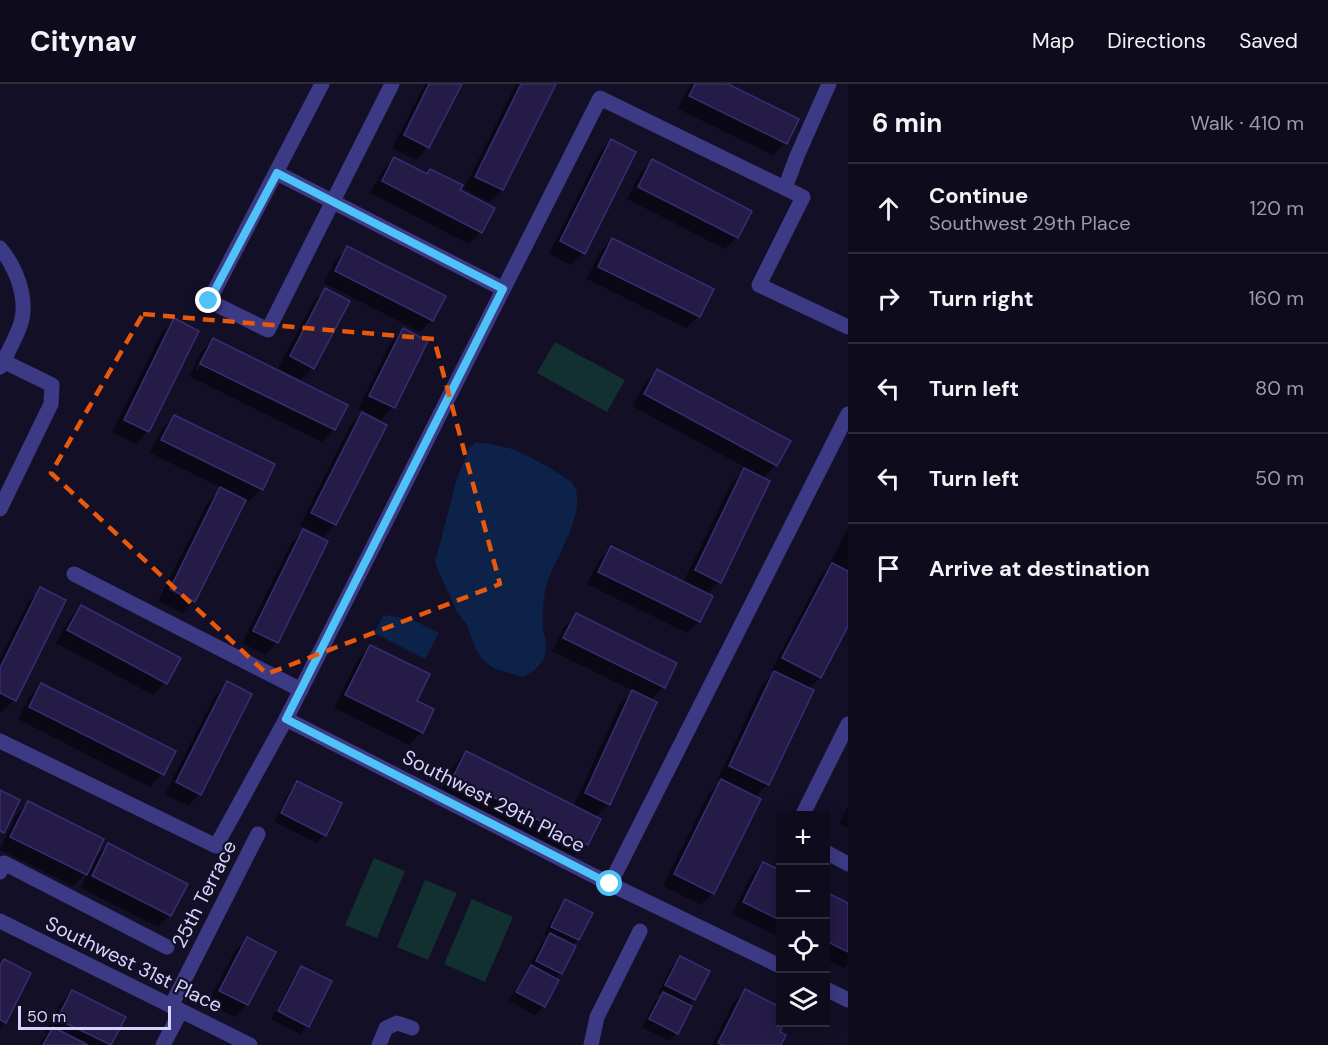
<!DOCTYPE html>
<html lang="en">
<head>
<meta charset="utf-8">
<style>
	body { margin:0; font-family:"DM Sans",sans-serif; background:#1c1929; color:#f1f3f6 }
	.controls { position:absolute; right:18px; bottom:18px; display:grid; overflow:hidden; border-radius:0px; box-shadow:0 3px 15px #0003 }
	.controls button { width:54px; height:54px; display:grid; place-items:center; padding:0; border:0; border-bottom:2px solid #2e2b3b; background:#0e0b1c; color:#f1f3f6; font:30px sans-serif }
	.scale { position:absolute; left:18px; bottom:15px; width:153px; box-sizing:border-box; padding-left:6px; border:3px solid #d9d4ff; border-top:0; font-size:16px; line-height:21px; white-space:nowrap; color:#d9d4ff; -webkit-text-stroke:4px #130f26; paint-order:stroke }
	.stop { position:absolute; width:18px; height:18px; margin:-14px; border:4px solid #4fc3f7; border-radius:50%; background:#fff }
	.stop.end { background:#4fc3f7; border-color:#fff; box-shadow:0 2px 6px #0008 }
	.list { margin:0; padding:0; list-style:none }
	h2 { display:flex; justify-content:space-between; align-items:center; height:78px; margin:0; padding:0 24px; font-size:26px }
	h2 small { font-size:20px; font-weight:400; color:#9b9ba3 }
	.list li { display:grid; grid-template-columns:39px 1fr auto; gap:18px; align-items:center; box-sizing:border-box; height:90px; padding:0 24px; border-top:2px solid #2e2b3b }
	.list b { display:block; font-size:22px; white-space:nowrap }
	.list p { margin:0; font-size:20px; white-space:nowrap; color:#9b9ba3 }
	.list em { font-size:20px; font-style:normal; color:#9b9ba3 }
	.icon { flex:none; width:33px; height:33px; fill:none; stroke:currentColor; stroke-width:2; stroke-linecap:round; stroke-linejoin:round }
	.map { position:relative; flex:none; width:848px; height:961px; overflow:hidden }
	header { display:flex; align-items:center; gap:36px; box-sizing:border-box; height:84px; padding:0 30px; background:#0e0b1c; border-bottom:2px solid #2e2b3b }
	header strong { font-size:28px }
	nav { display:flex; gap:33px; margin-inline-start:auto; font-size:21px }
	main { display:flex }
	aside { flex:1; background:#0e0b1c }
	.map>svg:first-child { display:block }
	.green { fill:#12302f }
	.water { fill:#0c2248 }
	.shadow { fill:#0007; fill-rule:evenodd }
	.building { fill:#241b47; stroke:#3b2d73; stroke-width:1.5 }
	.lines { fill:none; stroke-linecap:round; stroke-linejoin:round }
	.minor { stroke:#3d3a85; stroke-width:15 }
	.route { stroke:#4fc3f7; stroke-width:8 }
	.marked { fill:none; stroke:#e8590c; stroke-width:4.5; stroke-dasharray:12 8; stroke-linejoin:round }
	.labels { text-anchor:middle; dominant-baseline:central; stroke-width:4.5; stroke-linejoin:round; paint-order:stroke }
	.street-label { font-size:20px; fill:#d9d4ff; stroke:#130f26 }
</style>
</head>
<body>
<header>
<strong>Citynav</strong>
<nav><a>Map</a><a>Directions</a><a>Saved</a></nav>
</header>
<main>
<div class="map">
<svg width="848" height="961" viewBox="0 0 848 961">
	<rect width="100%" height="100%" fill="#130f26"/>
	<g class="green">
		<polygon points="555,258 625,296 607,328 537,289"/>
		<polygon points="374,774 405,787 377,854 345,841"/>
		<polygon points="425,796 457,809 428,876 397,863"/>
		<polygon points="472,815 513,833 485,898 444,880"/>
	</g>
	<g class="water">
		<path d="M476,358C488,359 500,362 512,365C522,368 565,391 572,399C574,401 575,404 576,407C584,434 553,477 546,503C543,516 542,530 543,544C544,550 546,556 546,562C547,577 535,587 523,593L495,585L484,577L476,566L467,541L457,528L435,479L456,397L469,364Z"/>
		<polygon points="384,531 411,535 439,549 425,575 374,549"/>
	</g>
	<g class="shadow">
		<polygon points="425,0 460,0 428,63 416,76 392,64"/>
		<polygon points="516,0 554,0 502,105 489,118 464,105"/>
		<polygon points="691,0 724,0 786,59 773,71 678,25"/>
		<polygon points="611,57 584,169 572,181 549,170 599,69"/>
		<polygon points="394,75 426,91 430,87 458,107 481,148 469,160 370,109 382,87"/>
		<polygon points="652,77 737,153 725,165 627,115 640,89"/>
		<polygon points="612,156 699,232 686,244 587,195 600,168"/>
		<polygon points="348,164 432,236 420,248 324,199 336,176"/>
		<polygon points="325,206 313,284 301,296 278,284 313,218"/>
		<polygon points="174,236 148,347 136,360 112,348 162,248"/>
		<polygon points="403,246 426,257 393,323 381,336 358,325 391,258"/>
		<path d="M213,256L346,321L334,345L322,358L189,292L201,268ZM204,268H207L198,287L195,286Z"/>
		<polygon points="657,287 776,381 762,395 719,498 706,511 699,537 687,549 587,500 599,476 611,464 683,499 732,398 744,386 751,389 752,387 632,322 645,299"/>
		<polygon points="362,330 385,341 335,441 323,453 300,441 350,342"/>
		<polygon points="174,333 261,405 249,417 245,415 194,517 182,529 158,517 208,418 222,404 150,369 162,345"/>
		<polygon points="848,443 848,538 820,593 808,605 768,700 755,713 713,809 701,821 663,802 709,709 722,697 718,695 762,601 774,588 771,587 820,493 830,482 829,481"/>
		<polygon points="303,447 277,558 265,571 242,559 291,459"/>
		<polygon points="41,505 14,616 2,628 0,627 0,574 29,517"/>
		<polygon points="81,522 165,599 153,611 56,559 69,535"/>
		<polygon points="576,531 675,580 663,603 651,616 609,720 595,734 586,760 574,772 442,705 454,681 466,669 573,723 620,620 633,607 552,567 564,543"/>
		<polygon points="370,563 415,617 432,626 421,648 409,661 334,624 358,575"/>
		<polygon points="228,599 200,710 188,722 165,710 215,611"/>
		<polygon points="42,600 174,667 162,690 150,703 18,635 29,613"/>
		<polygon points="298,699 325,751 317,759 274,738 290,707"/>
		<polygon points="28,719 92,777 108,761 170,831 158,843 81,804 89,786 73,802 0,766 16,731"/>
		<polygon points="848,722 848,744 839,740"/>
		<polygon points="763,779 780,788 780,853 732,830 751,792"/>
		<polygon points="826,810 848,821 848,880 844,884 826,875"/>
		<polygon points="565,817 578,855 572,862 561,889 555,895 557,897 543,923 535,931 509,917 542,859 548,853 544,851 557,825"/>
		<polygon points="248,855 274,869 247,920 235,933 208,919 235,867"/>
		<polygon points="680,874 694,915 688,922 677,949 669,957 642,943 655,917 662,911 658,909 672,882"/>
		<polygon points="4,877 5,938 0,944 0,881"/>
		<polygon points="302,884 308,942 307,942 307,940 277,925 294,892"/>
		<polygon points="72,907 124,934 110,961 38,961 48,949 45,948 60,920"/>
		<polygon points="745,907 780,925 780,938 778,948 779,961 712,961 733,919"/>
		<polygon points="276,927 306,943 300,950 271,935"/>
	</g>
	<g class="building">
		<polygon points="429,0 462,0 429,64 404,51"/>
		<polygon points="521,0 556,0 503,106 475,93"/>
		<polygon points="695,0 728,0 799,35 787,60 689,12"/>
		<polygon points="611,55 636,68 585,170 560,157"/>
		<polygon points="394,73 427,90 430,85 463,101 460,106 495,124 482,149 382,97"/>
		<polygon points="652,75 752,127 738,154 638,103"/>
		<polygon points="612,154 714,205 700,233 598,183"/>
		<polygon points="347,162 446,212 433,237 335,187"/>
		<polygon points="325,204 350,217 314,285 290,272"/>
		<polygon points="174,234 199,247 149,348 124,336"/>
		<polygon points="403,244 428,257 395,324 369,312"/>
		<polygon points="213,254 348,321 335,346 200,280"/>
		<polygon points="657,285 791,357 777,382 644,310"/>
		<polygon points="362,328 387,341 336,441 311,429"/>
		<polygon points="174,331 275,380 263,406 161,356"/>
		<polygon points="744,384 770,397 721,499 695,486"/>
		<polygon points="220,403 246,416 195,518 170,505"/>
		<polygon points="303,445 328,457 278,559 253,547"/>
		<polygon points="611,462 713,512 700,538 598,488"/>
		<polygon points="832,479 848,487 848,542 821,594 782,574"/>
		<polygon points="40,503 66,516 16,617 0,609 0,584"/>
		<polygon points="81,521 181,574 167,600 67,546"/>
		<polygon points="576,529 677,579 665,604 563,554"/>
		<polygon points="370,561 430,590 417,617 434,625 423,649 345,611"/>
		<polygon points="774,587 814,606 769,701 729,682"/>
		<polygon points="227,597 252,610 201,711 176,698"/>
		<polygon points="41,599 176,667 164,691 29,623"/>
		<polygon points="632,606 657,618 610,721 585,709"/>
		<polygon points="466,667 601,735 588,761 453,693"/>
		<polygon points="721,695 761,715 714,810 674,790"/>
		<polygon points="297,697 342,719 326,752 281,729"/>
		<polygon points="0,706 20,716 4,749 0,747"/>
		<polygon points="28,717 104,755 87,791 10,753"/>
		<polygon points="108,759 188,800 171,832 92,792"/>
		<polygon points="763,778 780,786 780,836 743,818"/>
		<polygon points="826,808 848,819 848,868 826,857"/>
		<polygon points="565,815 593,829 579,856 551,843"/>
		<polygon points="550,849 576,862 562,890 536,877"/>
		<polygon points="247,853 276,868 248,921 219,907"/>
		<polygon points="680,872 710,887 695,916 665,901"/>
		<polygon points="4,875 31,889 6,939 0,936 0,882"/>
		<polygon points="531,881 559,896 545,923 516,908"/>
		<polygon points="301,882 332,897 309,943 278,927"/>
		<polygon points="745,905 780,923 780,938 784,938 780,948 786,951 781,961 722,961 718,959"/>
		<polygon points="72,906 126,933 111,961 57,935"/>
		<polygon points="663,908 692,922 678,950 649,935"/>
		<polygon points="53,943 88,961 43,961"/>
	</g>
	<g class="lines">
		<g class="minor">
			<polyline points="322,0 209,217 268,246 392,0"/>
			<polyline points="277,89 503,205"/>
			<polyline points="785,104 797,72 829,0"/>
			<path d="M0,164C15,182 27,211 22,235C19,249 7,270 0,283"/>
			<polyline points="0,425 51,320 52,301 3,277"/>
			<polyline points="74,490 301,606"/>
			<polyline points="286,635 610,800 780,882"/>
			<polyline points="0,657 216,762 286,635 600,14 803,113 759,201 848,243"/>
			<polyline points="802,732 848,640"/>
			<polyline points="826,768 848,780"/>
			<polyline points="0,788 4,779 167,863"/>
			<polyline points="610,800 848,330"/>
			<polyline points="0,837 250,961"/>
			<polyline points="826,905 848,916"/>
			<polyline points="171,922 258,750"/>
			<polyline points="163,961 181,927"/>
			<polyline points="379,961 386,944 397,939 412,944"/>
			<polyline points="591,961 597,933 640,847"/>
		</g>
	</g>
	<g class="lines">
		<polyline class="route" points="209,217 277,89 503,205 286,635 610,800"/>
	</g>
	<path class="marked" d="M143,230L434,255L500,500L267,590L51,389Z"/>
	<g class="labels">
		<g class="street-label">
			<text transform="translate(494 717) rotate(27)">Southwest 29th Place</text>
			<text transform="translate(204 810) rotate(-63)">25th Terrace</text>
			<text transform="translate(134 880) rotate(26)">Southwest 31st Place</text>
		</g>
	</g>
</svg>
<div class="controls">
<button>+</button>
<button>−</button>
<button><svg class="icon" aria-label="locate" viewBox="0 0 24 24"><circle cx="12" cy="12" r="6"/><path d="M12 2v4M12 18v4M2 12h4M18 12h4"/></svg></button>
<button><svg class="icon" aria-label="layers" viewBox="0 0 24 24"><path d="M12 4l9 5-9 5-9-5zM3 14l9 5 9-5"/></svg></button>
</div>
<div class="scale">50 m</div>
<div class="stop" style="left:610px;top:800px"></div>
<div class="stop end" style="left:209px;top:217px"></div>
</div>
<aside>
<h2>6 min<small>Walk · 410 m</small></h2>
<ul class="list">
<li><svg class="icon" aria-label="ahead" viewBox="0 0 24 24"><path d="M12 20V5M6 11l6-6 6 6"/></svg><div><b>Continue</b><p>Southwest 29th Place</p></div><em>120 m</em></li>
<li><svg class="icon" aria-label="right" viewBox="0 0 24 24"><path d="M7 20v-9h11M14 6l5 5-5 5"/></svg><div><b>Turn right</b></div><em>160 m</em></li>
<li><svg class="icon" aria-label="left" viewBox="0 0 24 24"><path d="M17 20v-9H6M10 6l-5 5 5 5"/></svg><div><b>Turn left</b></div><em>80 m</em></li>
<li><svg class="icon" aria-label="left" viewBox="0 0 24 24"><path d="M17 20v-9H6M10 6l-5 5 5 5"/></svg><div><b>Turn left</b></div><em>50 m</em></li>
<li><svg class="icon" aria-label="arrive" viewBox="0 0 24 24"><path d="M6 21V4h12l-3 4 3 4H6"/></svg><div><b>Arrive at destination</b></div></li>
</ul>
</aside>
</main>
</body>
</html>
